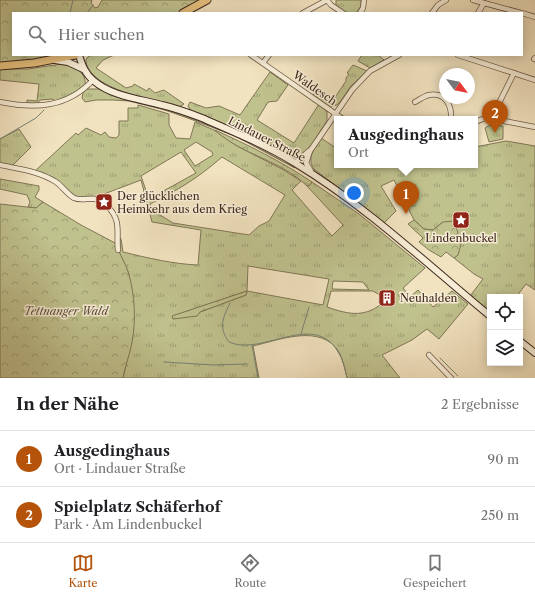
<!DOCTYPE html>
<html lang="de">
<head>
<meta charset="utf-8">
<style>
	body { margin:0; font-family:"Libre Caslon Text",serif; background:#f6f6f6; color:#202124 }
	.controls { position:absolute; right:12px; bottom:12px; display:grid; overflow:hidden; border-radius:0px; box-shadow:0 2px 10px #0003 }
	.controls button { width:36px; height:36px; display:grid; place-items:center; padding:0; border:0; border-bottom:1px solid #e0e0e0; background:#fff; color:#202124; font:20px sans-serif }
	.compass { position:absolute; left:439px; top:68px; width:36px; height:36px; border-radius:50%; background:#fff; box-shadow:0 2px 10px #0003; rotate:122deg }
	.you { position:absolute; left:354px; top:193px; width:14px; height:14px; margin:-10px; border:3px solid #fff; border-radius:50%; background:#1a73e8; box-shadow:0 0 0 6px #1a73e833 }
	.badge { display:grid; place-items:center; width:26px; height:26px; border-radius:50%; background:#b45309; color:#fff; font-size:13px; font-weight:700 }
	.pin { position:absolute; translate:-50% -33px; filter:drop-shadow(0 1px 2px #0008) }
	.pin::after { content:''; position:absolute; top:21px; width:14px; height:12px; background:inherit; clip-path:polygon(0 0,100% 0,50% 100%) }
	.popup { position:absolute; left:334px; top:116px; width:144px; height:52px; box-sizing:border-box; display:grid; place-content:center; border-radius:0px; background:#fff; filter:drop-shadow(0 1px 3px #0005); font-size:13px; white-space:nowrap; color:#757577 }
	.popup b { font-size:15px; color:#202124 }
	.popup::after { content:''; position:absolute; left:50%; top:100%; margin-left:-8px; border:8px solid transparent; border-top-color:#fff }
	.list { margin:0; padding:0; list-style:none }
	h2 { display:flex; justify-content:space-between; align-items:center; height:52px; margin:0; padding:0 16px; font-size:17px }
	h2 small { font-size:13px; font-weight:400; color:#757577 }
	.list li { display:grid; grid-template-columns:26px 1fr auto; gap:12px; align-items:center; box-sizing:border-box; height:56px; padding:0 16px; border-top:1px solid #e0e0e0 }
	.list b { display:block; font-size:15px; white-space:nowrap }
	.list p { margin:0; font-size:13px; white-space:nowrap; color:#757577 }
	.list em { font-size:13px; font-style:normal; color:#757577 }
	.icon { flex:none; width:22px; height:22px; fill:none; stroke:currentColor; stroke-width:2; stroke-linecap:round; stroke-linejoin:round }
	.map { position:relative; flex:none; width:535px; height:378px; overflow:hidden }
	.search { position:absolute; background:#fff; box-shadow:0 2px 10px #0003; left:12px; right:12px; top:12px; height:44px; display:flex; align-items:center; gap:10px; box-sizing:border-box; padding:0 14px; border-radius:0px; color:#757577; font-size:15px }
	.sheet { height:164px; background:#fff }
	nav { display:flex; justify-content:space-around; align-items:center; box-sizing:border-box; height:56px; border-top:1px solid #e0e0e0; background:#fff; font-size:11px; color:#757577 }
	nav a { display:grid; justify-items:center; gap:2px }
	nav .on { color:#b45309 }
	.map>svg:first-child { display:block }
	.grass { fill:url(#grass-tufts); stroke:#807656; fill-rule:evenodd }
	.forest { fill:url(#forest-crowns); stroke:#807656 }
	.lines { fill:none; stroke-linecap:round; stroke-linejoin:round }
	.stream { stroke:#778374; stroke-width:1 }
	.street-casing { stroke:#6c5847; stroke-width:6 }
	.secondary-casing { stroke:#3f291f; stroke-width:8 }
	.primary-casing { stroke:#3f291f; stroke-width:9 }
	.street { stroke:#f7edd6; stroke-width:4.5 }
	.secondary { stroke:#f7edd6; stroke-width:6 }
	.primary { stroke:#e9c280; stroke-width:7 }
	.labels { text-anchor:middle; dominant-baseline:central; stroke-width:3; stroke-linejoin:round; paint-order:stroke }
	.street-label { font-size:11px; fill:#3f291f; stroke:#f7edd6 }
	.poi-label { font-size:11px; fill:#3f291f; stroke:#f7edd6; text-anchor:start }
	.park-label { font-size:11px; font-style:italic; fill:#5f4f3b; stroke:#f7edd6 }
</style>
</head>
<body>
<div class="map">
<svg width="535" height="378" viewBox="0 0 535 378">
	<defs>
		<pattern id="grass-tufts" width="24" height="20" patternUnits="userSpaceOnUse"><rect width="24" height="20" fill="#c0c28e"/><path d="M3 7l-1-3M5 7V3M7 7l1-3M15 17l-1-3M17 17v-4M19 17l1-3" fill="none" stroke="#9d9e73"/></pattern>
		<pattern id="forest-crowns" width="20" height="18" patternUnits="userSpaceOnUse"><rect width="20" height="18" fill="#c0c28e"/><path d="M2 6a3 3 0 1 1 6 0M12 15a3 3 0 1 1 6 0" fill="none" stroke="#9d9e73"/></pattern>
	</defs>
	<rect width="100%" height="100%" fill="#f2e3c0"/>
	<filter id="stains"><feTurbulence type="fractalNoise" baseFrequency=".005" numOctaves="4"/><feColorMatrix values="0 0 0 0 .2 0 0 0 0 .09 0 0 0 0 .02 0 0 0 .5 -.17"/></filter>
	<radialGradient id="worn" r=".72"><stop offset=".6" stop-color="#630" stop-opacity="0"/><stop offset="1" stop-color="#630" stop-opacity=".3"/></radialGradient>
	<g class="grass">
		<path d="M336,0H361V6L356,13C348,13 341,12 336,5Z"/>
		<path d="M90,55H114L103,60L96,68L126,88L133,86L134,84L147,91L149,88L155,93L164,90L184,104L179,107C157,101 85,89 86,59Z"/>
		<polygon points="362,55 378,55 384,60 370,68 358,61"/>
		<path d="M68,63C81,70 95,83 76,94C69,97 61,99 54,102L53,99L40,100L37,104H27V100L37,101L39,84L0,80V69H28Z"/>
		<polygon points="353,65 367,71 351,86 340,102 337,105 330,107 313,95 316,91 332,102 346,81 346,78 349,74 347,73"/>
		<path d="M270,72L288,85L277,101L268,102L257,120L294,143L319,104L327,112V120L325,124C319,132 308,154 298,157C291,159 281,151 275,148C248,134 219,123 191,111L188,106L190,102L206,108L219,106L240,115Z"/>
		<polygon points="87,89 99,89 112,95 183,115 245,140 295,168 235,136 193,120 165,110 129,101 113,100 96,100 85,102 82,98 83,93"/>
		<path d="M138,105L169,114V125L176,138L190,139L195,122L214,130L237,146L282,169L301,181L292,190L332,236L343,225L307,186L310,185L312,182L359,214L425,268L403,288L410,297L418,290L433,307L452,291L468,304L439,339L427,329L412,340L382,355L400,378H347C345,369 343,360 339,352C321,323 279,340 253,346L259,378H123L133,331V302L129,274L118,250L119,237L121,239L123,252C148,258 173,264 198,265L201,230L152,222L141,180L104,194L107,202L106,204L102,202L78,199L63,187L35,171L76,133L78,135L86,128L101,135L105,132L109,137L116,138L119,135V121H128V108H138ZM196,142L212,152L213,155L195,166L184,150ZM181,152L196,173L149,199L141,176ZM222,157L285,195L269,221L259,226L249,235L173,223L152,210L150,204C178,190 198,178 222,157ZM248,266L329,279L323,305L247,291ZM333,281L363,282L369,290L332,289ZM247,291L246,295L200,312L173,316ZM331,291H373L385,298V301C366,318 350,315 327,307Z"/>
		<polygon points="492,125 503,126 503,139 489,142 485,128 488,126"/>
		<polygon points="19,129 31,147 11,167 0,165 0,139"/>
		<path d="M321,138L336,148H337V165H475V147L506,141L535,146V290L526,284L516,297H490V313L470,296L483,279L474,274L454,258L458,255L453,239L443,222L433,230L424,229L414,220L394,180L381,186L396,211L384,223L314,169C306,158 315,148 321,138Z"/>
		<polygon points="0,179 39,186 39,190 35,197 43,202 36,208 28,207 30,202 27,195 0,189"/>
	</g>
	<g class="forest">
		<polygon points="0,0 92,0 91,3 95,8 98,7 102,0 202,0 178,13 13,13 13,55 59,55 31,61 0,64"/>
		<path d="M215,130C248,145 281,161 312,182L310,185L307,186C286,165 254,157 229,141C224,137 218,134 215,130Z"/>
		<path d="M43,202L81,225L117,244C119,255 126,263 129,275C135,296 136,321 132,342C130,354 125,366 123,378H0V204L36,208Z"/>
		<polygon points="414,220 424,229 433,230 443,222 454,221 458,233 453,239 461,244 458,255 454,258 446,252 441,257 429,250 419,242 423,238 408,224"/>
		<polygon points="247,291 246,295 200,312 197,316 173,319 172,316"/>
	</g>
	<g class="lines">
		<g class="stream">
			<polyline points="70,13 73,0"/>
			<polyline points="87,13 93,5"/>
			<polyline points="0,139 36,118 44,110"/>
			<path d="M230,303C223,318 218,327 229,342C262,357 314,310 338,352C343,359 345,369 347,378"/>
			<polyline points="301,334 309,307"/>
			<polyline points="252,345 258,378"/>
			<polyline points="440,358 458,376"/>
			<polyline points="164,362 213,365 247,364"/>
		</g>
		<defs>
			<g id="street">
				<polyline points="327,0 331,5 343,13"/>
				<polyline points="473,0 521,13"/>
				<polyline points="303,13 327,0"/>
				<polyline points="360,13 363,8 364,0"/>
				<polyline points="432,13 438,5 446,0"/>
				<polyline points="478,13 484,3"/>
				<polyline points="522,13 535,17"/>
				<polyline points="251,55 343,119"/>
				<polyline points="458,55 535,80"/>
				<polyline points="534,59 535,58"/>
				<polyline points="263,63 269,55"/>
				<path d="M0,102C35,109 67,108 93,80"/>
				<path d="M415,102C419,100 424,96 429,95C445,92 452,105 451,119"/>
				<polyline points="493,115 514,73"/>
				<polyline points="475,122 493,115 504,121 535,127"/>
				<polyline points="295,163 309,151"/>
				<path d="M0,165C19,169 39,171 56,182C62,186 67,194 74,198C81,201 88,198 95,199C100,200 105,204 108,207C122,221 116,233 118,250"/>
				<polyline points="311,171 306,163 310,151 352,90 370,71 399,55"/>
				<polyline points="429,355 451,378"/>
			</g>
			<g id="secondary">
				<path d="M79,55C82,65 85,74 94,81C111,96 140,99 162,105C175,108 189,113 202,118C234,132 266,145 295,163C366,206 426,263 490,316"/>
				<polyline points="55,60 68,62 83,69"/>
				<polyline points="520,341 535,353"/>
			</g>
			<g id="primary">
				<polyline points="183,13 207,0"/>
				<polyline points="0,66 34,63 75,55"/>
			</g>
		</defs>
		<use href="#street" class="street-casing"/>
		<use href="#secondary" class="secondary-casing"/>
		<use href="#primary" class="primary-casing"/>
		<use href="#street" class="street"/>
		<use href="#secondary" class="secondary"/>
		<use href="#primary" class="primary"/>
	</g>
	<defs>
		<symbol id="sight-square" viewBox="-11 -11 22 22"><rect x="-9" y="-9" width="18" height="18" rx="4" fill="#8f2418" stroke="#f7edd6"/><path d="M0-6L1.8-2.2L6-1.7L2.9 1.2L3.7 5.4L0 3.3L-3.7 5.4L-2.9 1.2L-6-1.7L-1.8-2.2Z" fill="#fff"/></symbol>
		<symbol id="building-square" viewBox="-11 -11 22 22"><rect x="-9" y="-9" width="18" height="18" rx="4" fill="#8f2418" stroke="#f7edd6"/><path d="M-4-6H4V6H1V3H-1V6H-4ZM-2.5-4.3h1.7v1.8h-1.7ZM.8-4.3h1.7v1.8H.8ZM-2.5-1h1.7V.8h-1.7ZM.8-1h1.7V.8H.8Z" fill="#fff"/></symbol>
	</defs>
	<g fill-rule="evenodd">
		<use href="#sight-square" x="94" y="192" width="20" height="20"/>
		<use href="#sight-square" x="451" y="210" width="20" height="20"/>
		<use href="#building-square" x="377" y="288" width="20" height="20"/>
	</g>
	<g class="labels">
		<g class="street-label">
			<text transform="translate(315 88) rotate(35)">Waldesch</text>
			<text transform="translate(267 139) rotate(27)">Lindauer Straße</text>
		</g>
		<g class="poi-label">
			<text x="117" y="196">Der glücklichen<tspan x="117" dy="13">Heimkehr aus dem Krieg</tspan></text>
			<text x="461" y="238" text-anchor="middle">Lindenbuckel</text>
			<text x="400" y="298">Neuhalden</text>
		</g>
		<g class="park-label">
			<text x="66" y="311">Tettnanger Wald</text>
		</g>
	</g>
	<rect width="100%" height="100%" filter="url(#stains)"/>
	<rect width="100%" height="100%" fill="url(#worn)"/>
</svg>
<div class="controls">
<button><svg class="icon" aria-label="locate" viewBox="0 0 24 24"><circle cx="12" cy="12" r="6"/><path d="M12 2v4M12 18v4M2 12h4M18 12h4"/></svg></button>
<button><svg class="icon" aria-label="layers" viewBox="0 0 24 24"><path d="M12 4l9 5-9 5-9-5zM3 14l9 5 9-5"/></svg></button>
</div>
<svg class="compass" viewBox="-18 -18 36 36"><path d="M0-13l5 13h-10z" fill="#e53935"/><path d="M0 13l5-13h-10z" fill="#757577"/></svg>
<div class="you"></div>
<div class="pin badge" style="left:406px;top:214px">1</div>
<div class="popup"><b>Ausgedinghaus</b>Ort</div>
<div class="pin badge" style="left:495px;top:133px">2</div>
<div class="search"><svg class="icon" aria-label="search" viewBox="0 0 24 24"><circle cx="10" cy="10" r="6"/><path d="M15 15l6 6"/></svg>Hier suchen</div>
</div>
<section class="sheet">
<h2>In der Nähe<small>2 Ergebnisse</small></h2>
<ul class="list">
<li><span class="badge">1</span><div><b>Ausgedinghaus</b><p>Ort · Lindauer Straße</p></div><em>90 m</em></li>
<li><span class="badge">2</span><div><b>Spielplatz Schäferhof</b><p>Park · Am Lindenbuckel</p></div><em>250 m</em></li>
</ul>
</section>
<nav>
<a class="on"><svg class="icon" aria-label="map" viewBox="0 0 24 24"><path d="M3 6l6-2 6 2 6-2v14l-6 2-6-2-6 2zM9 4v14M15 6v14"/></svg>Karte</a>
<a><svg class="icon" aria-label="directions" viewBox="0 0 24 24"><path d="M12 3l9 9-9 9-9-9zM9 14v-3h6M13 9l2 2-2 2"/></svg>Route</a>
<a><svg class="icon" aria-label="saved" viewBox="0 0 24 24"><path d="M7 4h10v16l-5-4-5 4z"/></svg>Gespeichert</a>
</nav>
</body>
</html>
